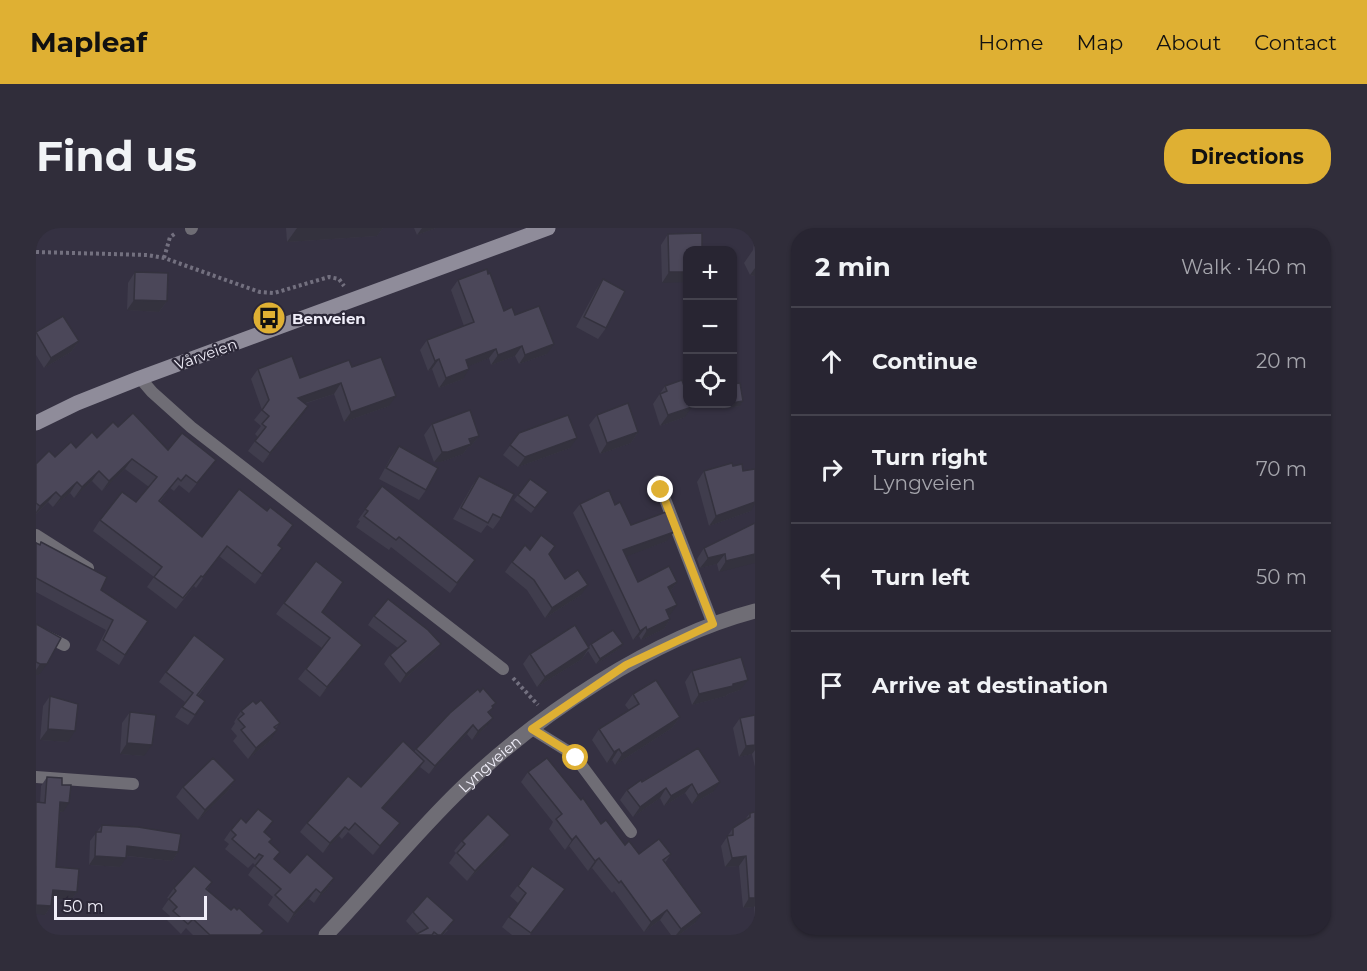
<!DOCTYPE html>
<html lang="en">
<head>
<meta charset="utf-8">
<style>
	body { margin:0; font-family:Montserrat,sans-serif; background:#302d3a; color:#f1f3f6 }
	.controls { position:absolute; right:18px; top:18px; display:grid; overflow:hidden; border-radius:12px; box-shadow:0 2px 4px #0004 }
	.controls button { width:54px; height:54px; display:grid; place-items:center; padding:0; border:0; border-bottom:2px solid #44424d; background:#282532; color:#f1f3f6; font:30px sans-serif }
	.scale { position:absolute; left:18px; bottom:15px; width:153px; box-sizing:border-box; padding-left:6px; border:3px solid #f0eef9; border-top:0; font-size:16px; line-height:21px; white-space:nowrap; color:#f0eef9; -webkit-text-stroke:4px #2b2737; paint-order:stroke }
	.stop { position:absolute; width:18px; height:18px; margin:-14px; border:4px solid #dfb033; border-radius:50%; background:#fff }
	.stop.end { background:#dfb033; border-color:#fff; box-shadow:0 2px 6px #0008 }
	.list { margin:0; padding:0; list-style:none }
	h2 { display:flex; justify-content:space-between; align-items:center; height:78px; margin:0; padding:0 24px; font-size:26px }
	h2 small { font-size:20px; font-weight:400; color:#a5a5ac }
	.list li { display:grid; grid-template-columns:39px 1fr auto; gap:18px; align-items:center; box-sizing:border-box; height:108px; padding:0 24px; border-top:2px solid #44424d }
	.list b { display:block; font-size:22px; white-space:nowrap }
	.list p { margin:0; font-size:20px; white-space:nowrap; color:#a5a5ac }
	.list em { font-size:20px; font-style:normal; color:#a5a5ac }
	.icon { flex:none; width:33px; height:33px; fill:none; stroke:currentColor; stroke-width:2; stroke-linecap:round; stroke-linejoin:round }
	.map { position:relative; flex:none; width:719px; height:707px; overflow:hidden; border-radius:24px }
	header { display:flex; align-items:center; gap:36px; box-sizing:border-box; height:84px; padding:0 30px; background:#dfb033; color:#111 }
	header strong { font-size:28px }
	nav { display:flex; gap:33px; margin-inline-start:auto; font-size:21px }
	.intro { display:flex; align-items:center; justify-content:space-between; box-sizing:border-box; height:144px; padding:0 36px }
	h1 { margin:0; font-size:42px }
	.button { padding:15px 27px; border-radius:24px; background:#dfb033; color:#111; font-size:21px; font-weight:700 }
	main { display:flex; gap:36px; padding:0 36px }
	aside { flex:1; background:#282532; border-radius:24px; box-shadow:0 2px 4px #0004 }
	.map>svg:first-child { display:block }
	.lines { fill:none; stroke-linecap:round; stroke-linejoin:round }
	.path { stroke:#73707f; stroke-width:4; stroke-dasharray:3 3; stroke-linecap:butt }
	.lane { stroke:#6f6d75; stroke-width:12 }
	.street { stroke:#6f6d75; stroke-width:15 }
	.secondary { stroke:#8f8c9a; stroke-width:15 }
	.wall { fill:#403d4d }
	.shaded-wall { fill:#34323e }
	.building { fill:#4b4759; stroke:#34323e; stroke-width:1.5 }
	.route { stroke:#dfb033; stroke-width:8 }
	.labels { text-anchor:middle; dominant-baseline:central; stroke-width:4.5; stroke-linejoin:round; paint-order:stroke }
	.poi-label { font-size:15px; font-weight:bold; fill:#f0eef9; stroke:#2b2737; text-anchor:start }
	.street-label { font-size:15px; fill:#f0eef9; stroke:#2b2737 }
</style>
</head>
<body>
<header>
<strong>Mapleaf</strong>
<nav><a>Home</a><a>Map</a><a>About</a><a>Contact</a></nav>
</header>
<div class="intro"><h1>Find us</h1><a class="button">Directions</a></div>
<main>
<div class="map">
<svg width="719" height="707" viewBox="0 0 719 707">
	<rect width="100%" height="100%" fill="#353142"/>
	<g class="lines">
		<g class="path">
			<polyline points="0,24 111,27 128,30 224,64 238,65 293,49 303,51 308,58"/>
			<polyline points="128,30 134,9 140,5"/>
			<polyline points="477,450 502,477"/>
		</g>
		<g class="lane">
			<polyline points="155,1 156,0"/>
			<polyline points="104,150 116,164 155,199 467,441"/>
			<polyline points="622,253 677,396"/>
			<polyline points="0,307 52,340"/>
			<polyline points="0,403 28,417"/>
			<polyline points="496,501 530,522 540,530 595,604"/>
			<polyline points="0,549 97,556"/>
		</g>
		<path class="street" id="s1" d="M290,707C336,659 378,606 426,560C503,486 616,410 719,383"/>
		<polyline class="secondary" points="0,195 41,175 104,150 512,0"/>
	</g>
	<g class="wall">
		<polygon points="250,0 347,0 341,8 251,14"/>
		<polygon points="378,0 400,0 381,7"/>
		<polygon points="666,5 626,55 625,17 632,6"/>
		<polygon points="719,8 719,48 714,47 708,35 717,22"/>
		<polygon points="99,44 131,73 123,84 91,82 92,55"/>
		<polygon points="567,51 570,100 562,111 540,99 560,62"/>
		<polygon points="422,52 468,83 479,87 511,126 483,136 479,128 455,137 453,130 432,138 427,151 403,160 396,141 392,143 384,122 391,112 428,98 415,62"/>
		<polygon points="0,104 43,113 35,124 8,140 0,127"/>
		<polygon points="316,139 353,178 308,194 298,166 268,176 265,189 227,235 212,223 222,209 219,206 225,198 218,192 226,182 215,151 222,141 264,150"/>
		<polygon points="629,158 649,189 624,198 617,176"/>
		<polygon points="685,176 696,176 704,178 686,181"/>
		<polygon points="561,187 602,204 595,215 564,226 553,197"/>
		<polygon points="396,196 443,208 435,218 432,219 427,226 405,234 398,234 388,207"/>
		<polygon points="82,199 132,222 180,232 153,265 143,257 138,263 134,260 124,274 166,309 243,318 246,320 219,356 183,328 160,360 158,358 140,381 111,359 118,349 57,303 64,292 100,274 113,259 89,241 66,263 56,253 38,270 34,265 17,279 12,274 0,286 0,236 19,229 40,220"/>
		<polygon points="483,205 534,220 482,239 467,227"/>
		<polygon points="363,218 390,262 383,272 343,251 355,229"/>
		<polygon points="668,243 715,283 673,298 661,254"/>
		<polygon points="443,248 465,290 457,301 451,297 445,305 417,291 436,258"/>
		<polygon points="494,251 512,264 495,285 478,272"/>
		<polygon points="346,258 439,332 414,365 355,319 353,322 320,299 324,293 322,292"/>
		<polygon points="544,276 579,277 595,297 631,313 590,328 602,354 641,354 634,364 634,387 633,388 634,391 628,401 605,412 603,408 597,412 537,285"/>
		<polygon points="719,295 683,344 681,336 664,340 661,331 668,320"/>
		<polygon points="5,314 65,362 89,427 83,437 60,422 70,402 0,364 0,315 3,317"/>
		<polygon points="494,322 514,327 529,351 545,367 509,390 491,362 469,344 476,334"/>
		<polygon points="248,375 286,384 318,428 284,469 262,451 286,420 240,386"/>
		<polygon points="338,388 405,416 398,425 364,455 348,436 354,427 362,420 332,397"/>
		<polygon points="0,396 25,410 3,447 0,447"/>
		<polygon points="555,416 583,421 560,436 552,423 546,431 501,459 487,436 494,426 553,419"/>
		<polygon points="182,440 162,468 169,473 152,497 139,489 149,474 123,454 130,444"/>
		<polygon points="656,443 704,462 692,466 690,468 656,477 649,454"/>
		<polygon points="597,466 644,489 636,500 579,537 576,532 571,535 556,512 563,501 593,482 589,477"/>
		<polygon points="14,468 32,514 4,512 7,478"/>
		<polygon points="220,476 244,495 240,500 234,513 212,531 197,513 201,508 195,501 199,495 198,494 205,483"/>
		<polygon points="457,479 453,485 451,498 436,512 431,506 393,546 384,539 347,580 364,595 357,605 337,627 312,604 306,611 303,608 287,625 264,604 271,595 378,524 380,521"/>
		<polygon points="94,484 108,528 84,526 86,495"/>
		<polygon points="719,487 719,539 716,526 703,529 697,500 704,490"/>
		<polygon points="662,520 677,564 656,576 649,565 628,578 624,570 597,589 584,572 591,562"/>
		<polygon points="492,544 545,572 565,596 589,617 603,626 635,626 629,635 659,695 643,707 635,707 624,692 608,704 578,663 576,665 556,640 552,643 533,618 529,622 513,601 517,594 485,554"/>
		<polygon points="11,549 26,557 27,584 24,584 20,639 41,664 35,672 16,671 15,678 9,687 4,575 5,558"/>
		<polygon points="199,552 192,563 162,592 140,569 147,559"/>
		<polygon points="719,584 719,691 718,679 707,680 703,638 689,639 685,618 697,600 708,593 714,585"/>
		<polygon points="210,595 228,605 239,631 254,645 298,650 292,660 278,675 273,671 252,695 232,677 237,669 212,647 219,637 217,635 212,640 189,621 193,616 188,612 195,602"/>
		<polygon points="66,597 142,624 136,633 90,628 84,639 53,637 54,613"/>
		<polygon points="426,613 467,618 431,653 413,635 420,625 418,623"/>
		<polygon points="496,638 521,671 494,707 476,707 466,699 482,675 474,668"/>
		<polygon points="176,654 171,662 195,682 201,682 228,703 225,707 157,707 150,700 145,706 131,692 134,688 126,681 133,671 131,670 138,660"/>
		<polygon points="377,684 412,702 407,707 379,707 382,706 370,693"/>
	</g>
	<g class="shaded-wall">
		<polygon points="261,0 347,0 341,8 251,14"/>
		<polygon points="386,0 400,0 381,7"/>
		<polygon points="719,40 719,48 714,47"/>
		<polygon points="633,44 651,44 651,54 626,55"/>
		<polygon points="98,72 131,73 123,84 91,82"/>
		<polygon points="43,113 35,124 8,140 15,130"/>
		<polygon points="518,116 511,126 483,136 489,127"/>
		<polygon points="486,118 479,128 455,137 462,127"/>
		<polygon points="460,121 453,130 423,142 430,132"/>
		<polygon points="403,131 396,141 392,143 399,133"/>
		<polygon points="433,141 427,151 403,160 410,150"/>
		<polygon points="305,155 298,166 254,180 262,170"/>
		<polygon points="360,168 353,178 308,194 315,184"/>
		<polygon points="707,173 704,178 686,181 690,176"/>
		<polygon points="272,178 265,189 227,235 234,225"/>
		<polygon points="656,179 649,189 624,198 632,187"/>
		<polygon points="602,204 595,215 564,226 571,215"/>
		<polygon points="443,208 435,218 432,219 427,226 405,234 398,234 406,224"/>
		<polygon points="541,210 534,220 482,239 489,229"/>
		<polygon points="96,231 89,241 66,263 73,253"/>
		<polygon points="63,243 56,253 38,270 46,259"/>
		<polygon points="41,254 34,265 17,279 25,269"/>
		<polygon points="20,264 12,274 0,286 0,284 4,278"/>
		<polygon points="719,267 719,276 715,283 673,298 680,288"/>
		<polygon points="638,304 631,313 581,332 587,322"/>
		<polygon points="689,326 681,336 664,340 672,330"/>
		<polygon points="719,326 719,335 683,344 690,333"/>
		<polygon points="641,354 634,364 632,359"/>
		<polygon points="552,357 545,367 509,390 516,380"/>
		<polygon points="641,377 634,387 623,392 630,382"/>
		<polygon points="634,391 628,401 605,412 611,402"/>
		<polygon points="610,399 603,408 597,412 604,403"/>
		<polygon points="405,416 398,425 364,455 370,446"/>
		<polygon points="587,416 583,421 560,436 564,431"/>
		<polygon points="326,417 318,428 284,469 291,459"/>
		<polygon points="553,420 546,431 501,459 509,449"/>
		<polygon points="4,436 11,436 3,447 0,447 0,442"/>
		<polygon points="712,452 704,462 692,466 690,468 656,477 663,466"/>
		<polygon points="644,489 636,500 579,537 586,526"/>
		<polygon points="457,490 451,498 436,512 442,503"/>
		<polygon points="437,497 431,506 393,546 399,538"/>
		<polygon points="12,501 39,503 32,514 4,512"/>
		<polygon points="241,502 234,513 212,531 220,520"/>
		<polygon points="91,515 116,517 108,528 84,526"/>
		<polygon points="719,517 719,522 716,526 703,529 710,518"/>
		<polygon points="583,521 576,532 571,535 578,524"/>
		<polygon points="388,533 382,542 340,589 346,580"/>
		<polygon points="199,552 192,563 162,592 169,582"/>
		<polygon points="684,554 677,564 656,576 662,567"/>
		<polygon points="656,556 649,565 628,578 635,568"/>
		<polygon points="630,560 624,570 597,589 604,579"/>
		<polygon points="24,574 33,575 27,584 18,583"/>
		<polygon points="364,595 357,605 337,627 344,618"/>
		<polygon points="309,599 303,608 287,625 294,615"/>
		<polygon points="474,607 467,618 431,653 439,643"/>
		<polygon points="540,608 533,618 529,622 536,612"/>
		<polygon points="91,618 142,624 136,633 84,627"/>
		<polygon points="59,628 90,630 84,639 53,637"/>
		<polygon points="710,628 703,638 689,639 696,630"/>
		<polygon points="563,630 556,640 552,643 559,633"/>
		<polygon points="298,650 292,660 278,675 285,665"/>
		<polygon points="280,661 273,671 252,695 258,685"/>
		<polygon points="17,662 41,664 35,672 11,670"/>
		<polygon points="713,670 719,670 719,678 718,679 707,680"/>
		<polygon points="0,677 15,678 9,687 0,686"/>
		<polygon points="631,682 624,692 608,704 615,694"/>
		<polygon points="666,685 659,695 643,707 640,707 645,701"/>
		<polygon points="418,692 407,707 405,707"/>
	</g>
	<g class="building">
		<polygon points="666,5 666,22 651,22 651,44 633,44 632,6"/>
		<polygon points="451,41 452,46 454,45 468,83 476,79 479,87 503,78 518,116 489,127 486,118 462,127 460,121 430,132 433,141 410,150 403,131 399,133 391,112 438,94 422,52"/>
		<polygon points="99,44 132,45 131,73 98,72"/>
		<polygon points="567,51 589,63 570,100 548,89"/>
		<polygon points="27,88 43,113 15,130 0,104"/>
		<polygon points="256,128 264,150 313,132 316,139 345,129 360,168 315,184 305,155 262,170 272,178 234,225 219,213 230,199 226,196 233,188 226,182 233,172 222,141"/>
		<polygon points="646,152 651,167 651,176 655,176 656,179 632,187 624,166 631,163 629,158"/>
		<polygon points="704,155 707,173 696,175 696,156"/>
		<polygon points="592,175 602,204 571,215 561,187"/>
		<polygon points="434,182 443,208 433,211 435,216 412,224 406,224 396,196"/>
		<polygon points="97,185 132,222 146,205 180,232 161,255 150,247 145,253 142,250 123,273 166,309 203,261 231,283 234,279 257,297 242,317 246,320 226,346 191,318 167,349 165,348 147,370 118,349 126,339 64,292 86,264 100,274 121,249 96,231 73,253 63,243 46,259 41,254 25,269 20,264 4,278 0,275 0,236 13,223 19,229 35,214 40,220 56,204 61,210 77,194 82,199"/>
		<polygon points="532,187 541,210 489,229 474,217 483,205"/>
		<polygon points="363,218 402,240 390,262 350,240"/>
		<polygon points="696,235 697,238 706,236 707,243 719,241 719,274 680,288 668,243"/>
		<polygon points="443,248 478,266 465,290 457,286 452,295 425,280"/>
		<polygon points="494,251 512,264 499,280 482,267"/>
		<polygon points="346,258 439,332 421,355 363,309 360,312 328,288 332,283 329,281"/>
		<polygon points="573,262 579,277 584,274 595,297 630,284 638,304 587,322 602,354 633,338 641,354 632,359 641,377 630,382 634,391 611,402 610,399 604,403 544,276"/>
		<polygon points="719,295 719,326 690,333 689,326 672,330 668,320"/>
		<polygon points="505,307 519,318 513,326 529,351 542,342 552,357 516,380 498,352 476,334 489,317 494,322"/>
		<polygon points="5,314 71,349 65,362 112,393 89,427 67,412 77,392 0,350 0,315 4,317"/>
		<polygon points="280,333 307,354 286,384 326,417 291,459 270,441 294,410 248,375"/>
		<polygon points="352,371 392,402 405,416 370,446 354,427 370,413 338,388"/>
		<polygon points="0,396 25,410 11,436 4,436 0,434"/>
		<polygon points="539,397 553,420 509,449 494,426"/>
		<polygon points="577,402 587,416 564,431 555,416"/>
		<polygon points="158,407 189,431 161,467 169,473 159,487 146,479 157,465 130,444"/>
		<polygon points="705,429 712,452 697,456 697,458 663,466 656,443"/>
		<polygon points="620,452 644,489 586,526 583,521 578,524 563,501 603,476 597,466"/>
		<polygon points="447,460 460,475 456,478 457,480 452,484 457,490 442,503 437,497 399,538 380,521 414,485 442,461 444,464"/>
		<polygon points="14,468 42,476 39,503 12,501"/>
		<polygon points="225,472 244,495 238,499 241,502 220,520 205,502 209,499 202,491 208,486 205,483 217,473 220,476"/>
		<polygon points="94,484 120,487 116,517 91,515"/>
		<polygon points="719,487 719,517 710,518 704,490"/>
		<polygon points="367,513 388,533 346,580 364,595 344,618 319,595 313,602 309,599 294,615 271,595 312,548 325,559"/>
		<polygon points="662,520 684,554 662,567 656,556 635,568 630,560 604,579 591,562 605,552 606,554"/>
		<polygon points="177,530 199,552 169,582 147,559"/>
		<polygon points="511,530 545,572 547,570 565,596 570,592 589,617 593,613 603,626 623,611 635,626 627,632 666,685 645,701 631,682 615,694 585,653 583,655 563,630 559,633 540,608 536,612 520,591 526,586 492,544"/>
		<polygon points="11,549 26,550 26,557 35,557 33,575 24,574 20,639 43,641 41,664 17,662 15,678 0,677 0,574 9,575"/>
		<polygon points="222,581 237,593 228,604 236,611 233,614 244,624 238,631 254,645 271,626 298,650 285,665 280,661 258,685 239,667 245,661 219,638 227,628 223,626 219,631 196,611 200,607 195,602 205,590 210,595"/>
		<polygon points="719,584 719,670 713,670 710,628 696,630 691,608 697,607 697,600 714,589 714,585"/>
		<polygon points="452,586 474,607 439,643 421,625 429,616 426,613"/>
		<polygon points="66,597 102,599 145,606 142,624 91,618 90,630 59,628 60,604 65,604"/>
		<polygon points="158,638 176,654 170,661 195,682 198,679 201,682 203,680 228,703 224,707 174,707 157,691 152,696 137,683 141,679 133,671 140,663 138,660"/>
		<polygon points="496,638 529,661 495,705 473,689 490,665 482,658"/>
		<polygon points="391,668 418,692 405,707 402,707 398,704 396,707 379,707 392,700 377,684"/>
	</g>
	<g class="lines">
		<polyline class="route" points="540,530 530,522 496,501 590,437 677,396 625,262"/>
	</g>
	<defs>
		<symbol id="bus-disc" viewBox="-11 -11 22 22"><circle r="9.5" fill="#dfb033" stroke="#2b2737"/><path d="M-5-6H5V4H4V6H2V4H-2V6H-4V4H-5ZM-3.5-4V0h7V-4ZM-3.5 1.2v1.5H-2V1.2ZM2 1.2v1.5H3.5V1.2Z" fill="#111"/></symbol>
	</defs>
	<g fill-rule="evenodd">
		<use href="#bus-disc" x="214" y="71" width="38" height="38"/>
	</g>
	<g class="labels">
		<g class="poi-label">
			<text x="256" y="90">Benveien</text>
		</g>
		<g class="street-label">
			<text transform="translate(170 126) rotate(-20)">Vårveien</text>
			<text stroke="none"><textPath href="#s1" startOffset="237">Lyngveien</textPath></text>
		</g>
	</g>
</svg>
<div class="controls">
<button>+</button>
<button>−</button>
<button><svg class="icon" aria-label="locate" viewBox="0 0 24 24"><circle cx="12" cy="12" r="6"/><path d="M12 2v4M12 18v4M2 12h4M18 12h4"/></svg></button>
</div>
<div class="scale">50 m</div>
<div class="stop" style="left:540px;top:530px"></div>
<div class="stop end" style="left:625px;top:262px"></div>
</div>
<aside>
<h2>2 min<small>Walk · 140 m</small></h2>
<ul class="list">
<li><svg class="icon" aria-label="ahead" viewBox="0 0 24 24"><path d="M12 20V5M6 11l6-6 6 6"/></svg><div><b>Continue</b></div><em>20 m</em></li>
<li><svg class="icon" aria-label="right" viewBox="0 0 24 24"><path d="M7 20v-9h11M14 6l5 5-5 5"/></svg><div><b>Turn right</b><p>Lyngveien</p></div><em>70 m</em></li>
<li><svg class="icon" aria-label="left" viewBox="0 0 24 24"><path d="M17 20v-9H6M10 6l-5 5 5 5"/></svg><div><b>Turn left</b></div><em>50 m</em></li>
<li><svg class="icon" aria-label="arrive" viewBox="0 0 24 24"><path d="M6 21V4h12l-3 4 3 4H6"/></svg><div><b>Arrive at destination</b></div></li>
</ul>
</aside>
</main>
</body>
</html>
